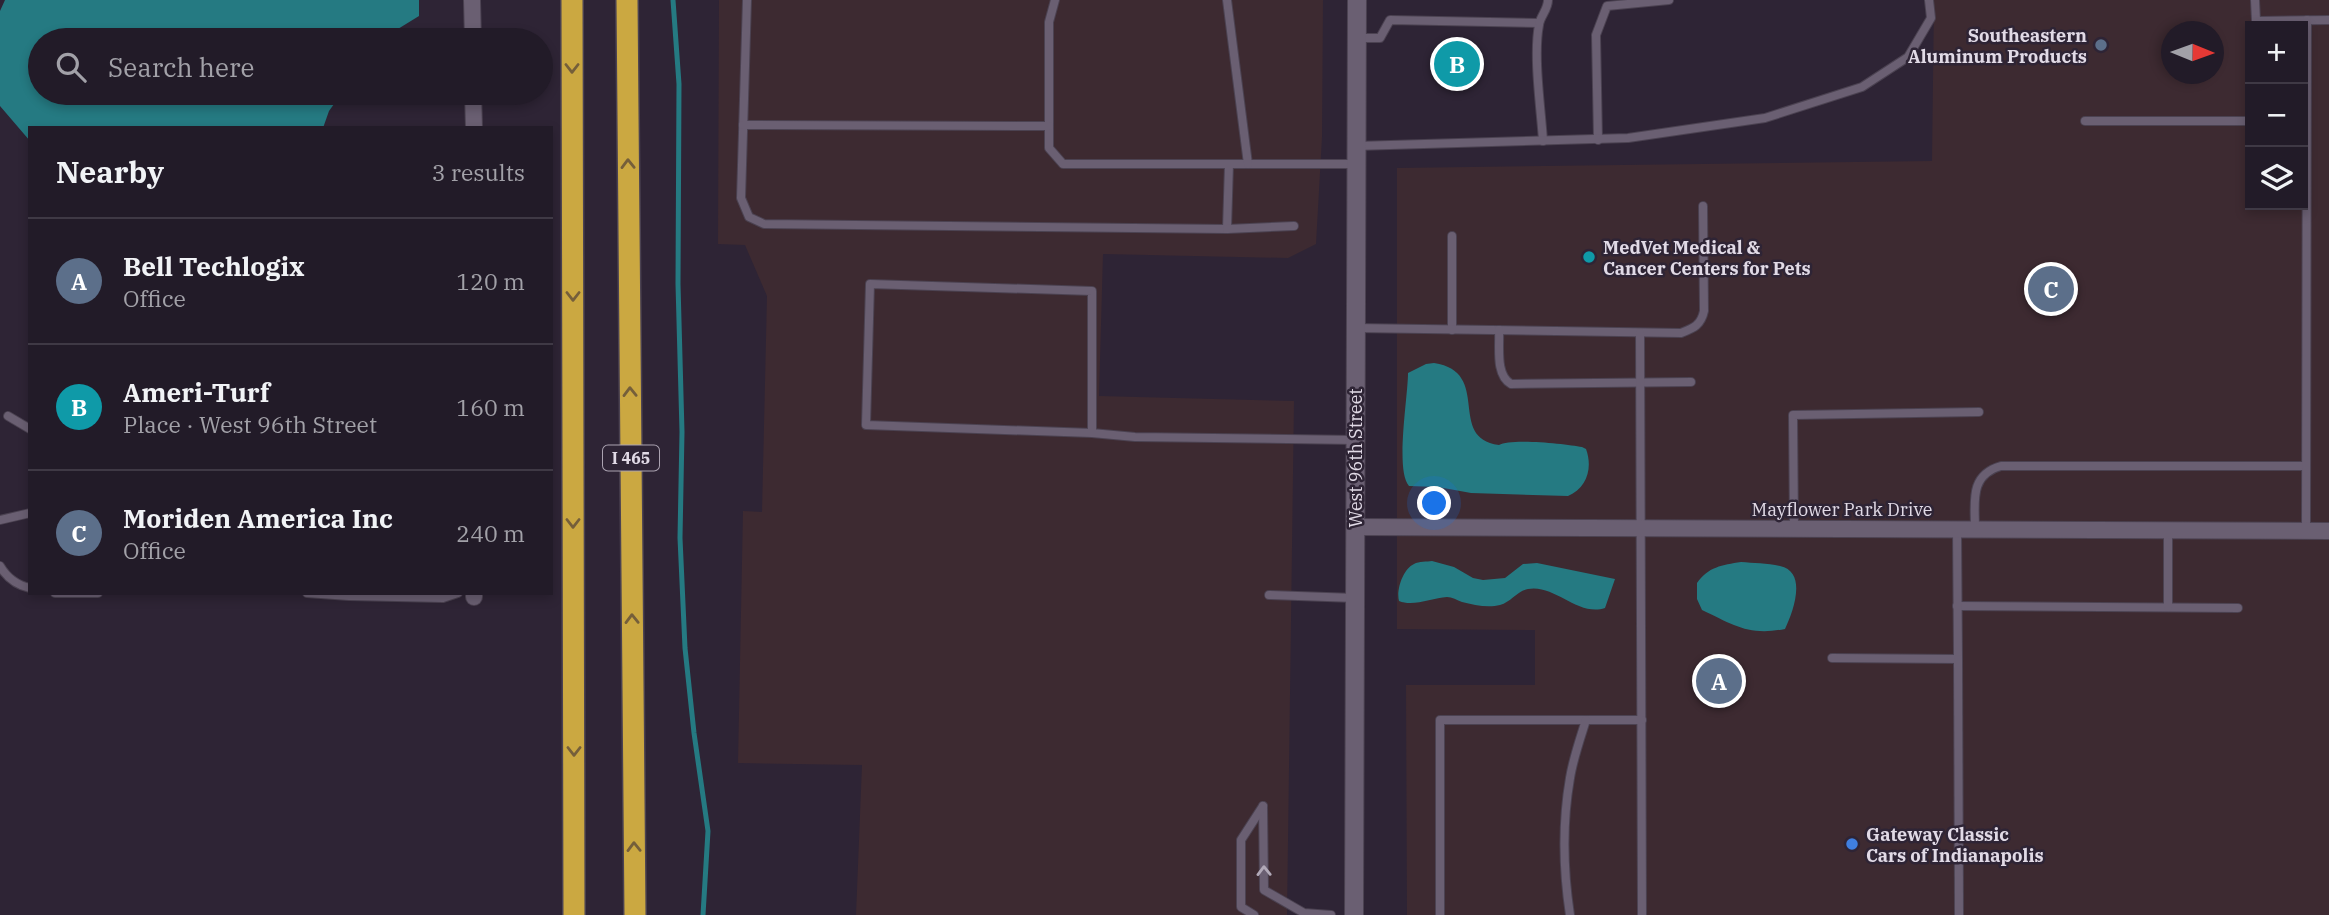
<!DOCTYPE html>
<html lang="en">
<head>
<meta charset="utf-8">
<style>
	body { margin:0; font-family:"IBM Plex Serif",serif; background:#2a2430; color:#f1f3f6 }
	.controls { position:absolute; right:21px; top:21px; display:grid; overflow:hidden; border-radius:0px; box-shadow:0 4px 10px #0003 }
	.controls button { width:63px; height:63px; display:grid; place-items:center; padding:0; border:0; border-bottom:2px solid #3f3945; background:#221b28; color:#f1f3f6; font:35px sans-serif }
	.compass { position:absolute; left:2161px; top:21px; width:63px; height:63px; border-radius:50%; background:#221b28; box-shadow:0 4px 10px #0003; rotate:91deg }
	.you { position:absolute; left:1435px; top:504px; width:24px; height:24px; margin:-18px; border:5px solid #fff; border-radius:50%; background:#1a73e8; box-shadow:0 0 0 10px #1a73e833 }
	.badge { display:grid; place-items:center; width:46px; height:46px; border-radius:50%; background:#0b8043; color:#fff; font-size:23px; font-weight:700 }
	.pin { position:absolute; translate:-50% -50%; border:4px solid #fff; box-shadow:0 2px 7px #0006 }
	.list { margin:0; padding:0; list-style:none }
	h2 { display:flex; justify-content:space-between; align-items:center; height:91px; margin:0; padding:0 28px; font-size:30px }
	h2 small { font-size:23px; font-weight:400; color:#a2a1a8 }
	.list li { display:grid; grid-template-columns:46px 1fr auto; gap:21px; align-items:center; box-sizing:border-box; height:126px; padding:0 28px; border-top:2px solid #3f3945 }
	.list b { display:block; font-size:26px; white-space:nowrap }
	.list p { margin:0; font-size:23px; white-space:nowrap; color:#a2a1a8 }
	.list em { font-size:23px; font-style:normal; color:#a2a1a8 }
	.icon { flex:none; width:38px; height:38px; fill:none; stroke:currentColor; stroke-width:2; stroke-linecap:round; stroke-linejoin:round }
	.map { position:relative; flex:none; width:2329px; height:915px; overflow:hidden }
	.search { position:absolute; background:#221b28; box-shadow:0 4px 10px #0003; left:28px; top:28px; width:525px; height:77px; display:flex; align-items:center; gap:18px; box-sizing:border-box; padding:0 24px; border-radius:38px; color:#a2a1a8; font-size:26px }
	.panel { position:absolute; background:#221b28; box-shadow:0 4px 10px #0003; left:28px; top:126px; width:525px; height:469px; border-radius:0px }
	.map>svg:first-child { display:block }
	.commercial { fill:#3d2a31; fill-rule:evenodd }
	.water { fill:#257a82 }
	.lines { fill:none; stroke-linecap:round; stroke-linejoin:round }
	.stream { stroke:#257a82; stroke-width:5 }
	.service-casing { stroke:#4b4251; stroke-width:10 }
	.minor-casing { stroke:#4b4251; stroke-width:18 }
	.tertiary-casing { stroke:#4b4251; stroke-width:20 }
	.motorway-casing { stroke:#4b4251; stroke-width:24 }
	.service { stroke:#6a5f72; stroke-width:8 }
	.minor { stroke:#6a5f72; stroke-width:16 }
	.tertiary { stroke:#6a5f72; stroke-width:18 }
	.motorway { stroke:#cba841; stroke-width:21 }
	.oneway { stroke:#755f3a }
	.oneway2 { stroke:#b1a9b8 }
	.service-dot { fill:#5c6f8a; stroke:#2e2435; stroke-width:2.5 }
	.culture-dot { fill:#0f9aa8; stroke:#2e2435; stroke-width:2.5 }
	.shop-dot { fill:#3f7fe0; stroke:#2e2435; stroke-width:2.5 }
	.labels { text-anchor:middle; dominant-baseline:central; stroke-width:5; stroke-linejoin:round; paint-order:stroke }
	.shield { fill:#2e2435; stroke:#aba3b1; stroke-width:2 }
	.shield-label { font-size:16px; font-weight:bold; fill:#e1dae6 }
	.poi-label { font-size:18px; font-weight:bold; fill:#e1dae6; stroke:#2e2435; text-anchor:start }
	.street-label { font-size:18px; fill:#e1dae6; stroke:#2e2435 }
</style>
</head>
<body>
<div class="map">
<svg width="2329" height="915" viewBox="0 0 2329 915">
	<rect width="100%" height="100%" fill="#2e2435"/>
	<g class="commercial">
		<polygon points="719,0 1323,0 1322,137 1316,244 1288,258 1103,254 1099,396 1294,401 1287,915 856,915 862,765 738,763 743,511 762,512 767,296 745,245 718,244"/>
		<path d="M1934,0H2329V915H1407L1406,685H1535V630L1397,629V168L1932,161ZM2250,26H2303V205H2250ZM2172,32H2214V74H2172Z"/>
	</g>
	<g class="water">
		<polygon points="5,0 419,0 419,16 380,40 40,40 40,93 342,93 329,111 323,128 30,128 30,141 0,106 0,11"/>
		<path d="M1434,363C1493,372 1446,438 1499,445C1511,438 1566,444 1582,447L1586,449C1593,468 1587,488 1568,496L1471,493L1438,487L1409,486C1395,470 1408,397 1408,373L1426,364Z"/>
		<path d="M1432,561L1454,567L1473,578L1483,580L1505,578L1523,564L1537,563L1615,579L1605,608C1578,617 1555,584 1528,589C1517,591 1511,602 1500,605C1488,608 1474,605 1462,602C1457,600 1452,597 1447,597C1432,598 1413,607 1399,601C1396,590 1403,569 1414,564C1419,561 1427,562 1432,561Z"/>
		<path d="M1741,562C1753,563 1767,563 1780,566C1808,572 1793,612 1785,629C1748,636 1734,625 1702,610L1697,599V583C1708,567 1722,565 1741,562Z"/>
	</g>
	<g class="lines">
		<polyline class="stream" points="673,0 679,84 678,284 682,432 680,538 685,648 694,733 708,831 703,915"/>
		<defs>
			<g id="service">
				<polyline points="747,0 741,198 749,217 764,224 1227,229 1229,164"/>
				<polyline points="1055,0 1049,22 1049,148 1063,164 1356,164"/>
				<polyline points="1227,0 1248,164"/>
				<polyline points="2255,0 2256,21 2329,20"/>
				<polyline points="1357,38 1380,38 1390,20 1539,23"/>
				<polyline points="2085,121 2250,121"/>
				<polyline points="743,125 1049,126"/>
				<polyline points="1598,140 1596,35 1607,6 1669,0"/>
				<path d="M1543,141C1541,109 1533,56 1539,25C1540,16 1548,10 1548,0"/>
				<polyline points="1356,146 1628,138 1765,118 1862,87 1908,57 1931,18 1929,0"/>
				<polyline points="1227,229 1294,226"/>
				<polyline points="1452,236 1452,330"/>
				<path d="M1355,328L1681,333C1694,328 1701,325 1704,311L1703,206"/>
				<path d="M1499,330C1500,347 1495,375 1511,384L1691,382"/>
				<polyline points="1640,333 1642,915"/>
				<polyline points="8,416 30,429"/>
				<polyline points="1092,433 866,425 870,284 1092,291 1092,433 1135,437 1355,440"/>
				<polyline points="0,520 30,513"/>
				<polyline points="1794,528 1793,415 1979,412"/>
				<path d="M1975,529C1975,502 1969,475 2001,466H2305"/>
				<polyline points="2306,531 2307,20"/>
				<path d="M0,566C7,578 16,585 30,588"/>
				<polyline points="55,593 98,593"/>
				<polyline points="307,593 349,596 443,598 458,593"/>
				<polyline points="1269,595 1355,598"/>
				<polyline points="1957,606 2238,608"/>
				<polyline points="2168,607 2168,529"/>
				<polyline points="1832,658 1958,659 1957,529"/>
				<polyline points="1958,659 1959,915"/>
				<polyline points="1263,806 1264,890 1304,913 1331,915"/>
				<polyline points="1254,915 1241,907 1241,840 1263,806"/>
				<polyline points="1440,915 1440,720 1642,720"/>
				<path d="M1570,915C1563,869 1562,824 1570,778C1573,759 1580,739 1586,720"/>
			</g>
			<g id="minor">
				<polyline points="472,0 473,40"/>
				<polyline points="473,93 474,128"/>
				<polyline points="1356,527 2329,531"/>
				<polyline points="474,597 474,593"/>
			</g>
			<polyline id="tertiary" points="1354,915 1357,0"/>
			<g id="motorway">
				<polyline points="572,0 574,915"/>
				<polyline points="627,0 635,915"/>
			</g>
		</defs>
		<use href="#service" class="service-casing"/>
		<use href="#minor" class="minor-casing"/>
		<use href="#tertiary" class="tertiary-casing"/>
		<use href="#motorway" class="motorway-casing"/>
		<use href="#service" class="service"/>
		<use href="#minor" class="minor"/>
		<use href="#tertiary" class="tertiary"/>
		<use href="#motorway" class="motorway"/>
	</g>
	<defs><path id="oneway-chevron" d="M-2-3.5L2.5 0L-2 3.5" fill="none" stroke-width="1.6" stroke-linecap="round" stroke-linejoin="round" transform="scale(1.75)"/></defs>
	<g class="oneway">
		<use href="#oneway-chevron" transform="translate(572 68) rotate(90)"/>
		<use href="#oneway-chevron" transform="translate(628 164) rotate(-91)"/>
		<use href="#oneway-chevron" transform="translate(573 296) rotate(90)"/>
		<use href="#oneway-chevron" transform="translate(630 392) rotate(-91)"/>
		<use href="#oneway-chevron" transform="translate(573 523) rotate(90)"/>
		<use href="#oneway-chevron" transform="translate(632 619) rotate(-91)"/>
		<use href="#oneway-chevron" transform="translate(574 751) rotate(90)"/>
		<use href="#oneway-chevron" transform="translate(634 847) rotate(-91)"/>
	</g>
	<use class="oneway2" href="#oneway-chevron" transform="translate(1264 871) rotate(-91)"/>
	<circle class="service-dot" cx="2101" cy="45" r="7"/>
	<circle class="culture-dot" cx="1589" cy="257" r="7"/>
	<circle class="shop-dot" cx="1852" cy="844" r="7"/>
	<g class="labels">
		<rect class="shield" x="603" y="445.5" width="56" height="25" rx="5"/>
		<g class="shield-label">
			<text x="631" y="458">I 465</text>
		</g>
		<g class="poi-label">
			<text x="2087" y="35" text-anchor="end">Southeastern<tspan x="2087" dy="21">Aluminum Products</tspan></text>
			<text x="1603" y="247">MedVet Medical &amp;<tspan x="1603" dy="21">Cancer Centers for Pets</tspan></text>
			<text x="1866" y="834">Gateway Classic<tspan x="1866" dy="21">Cars of Indianapolis</tspan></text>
		</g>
		<g class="street-label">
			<text transform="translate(1355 458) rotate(-90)">West 96th Street</text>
			<text x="1842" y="509">Mayflower Park Drive</text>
		</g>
	</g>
</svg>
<div class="controls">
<button>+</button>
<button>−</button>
<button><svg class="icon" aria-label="layers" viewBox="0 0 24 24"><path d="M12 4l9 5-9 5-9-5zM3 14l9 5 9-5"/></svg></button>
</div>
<svg class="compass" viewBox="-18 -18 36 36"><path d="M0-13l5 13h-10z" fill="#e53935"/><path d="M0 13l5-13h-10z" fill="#a2a1a8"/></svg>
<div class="you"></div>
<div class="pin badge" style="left:1719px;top:681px;background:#5c6f8a">A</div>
<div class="pin badge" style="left:1457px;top:64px;background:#0f9aa8">B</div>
<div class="pin badge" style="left:2051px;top:289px;background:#5c6f8a">C</div>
<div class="search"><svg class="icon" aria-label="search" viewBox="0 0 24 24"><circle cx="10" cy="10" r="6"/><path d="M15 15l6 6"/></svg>Search here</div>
<section class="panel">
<h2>Nearby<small>3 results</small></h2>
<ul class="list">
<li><span class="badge" style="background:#5c6f8a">A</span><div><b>Bell Techlogix</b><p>Office</p></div><em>120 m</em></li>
<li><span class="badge" style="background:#0f9aa8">B</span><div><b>Ameri-Turf</b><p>Place · West 96th Street</p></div><em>160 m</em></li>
<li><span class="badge" style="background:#5c6f8a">C</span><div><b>Moriden America Inc</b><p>Office</p></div><em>240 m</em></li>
</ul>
</section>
</div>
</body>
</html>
